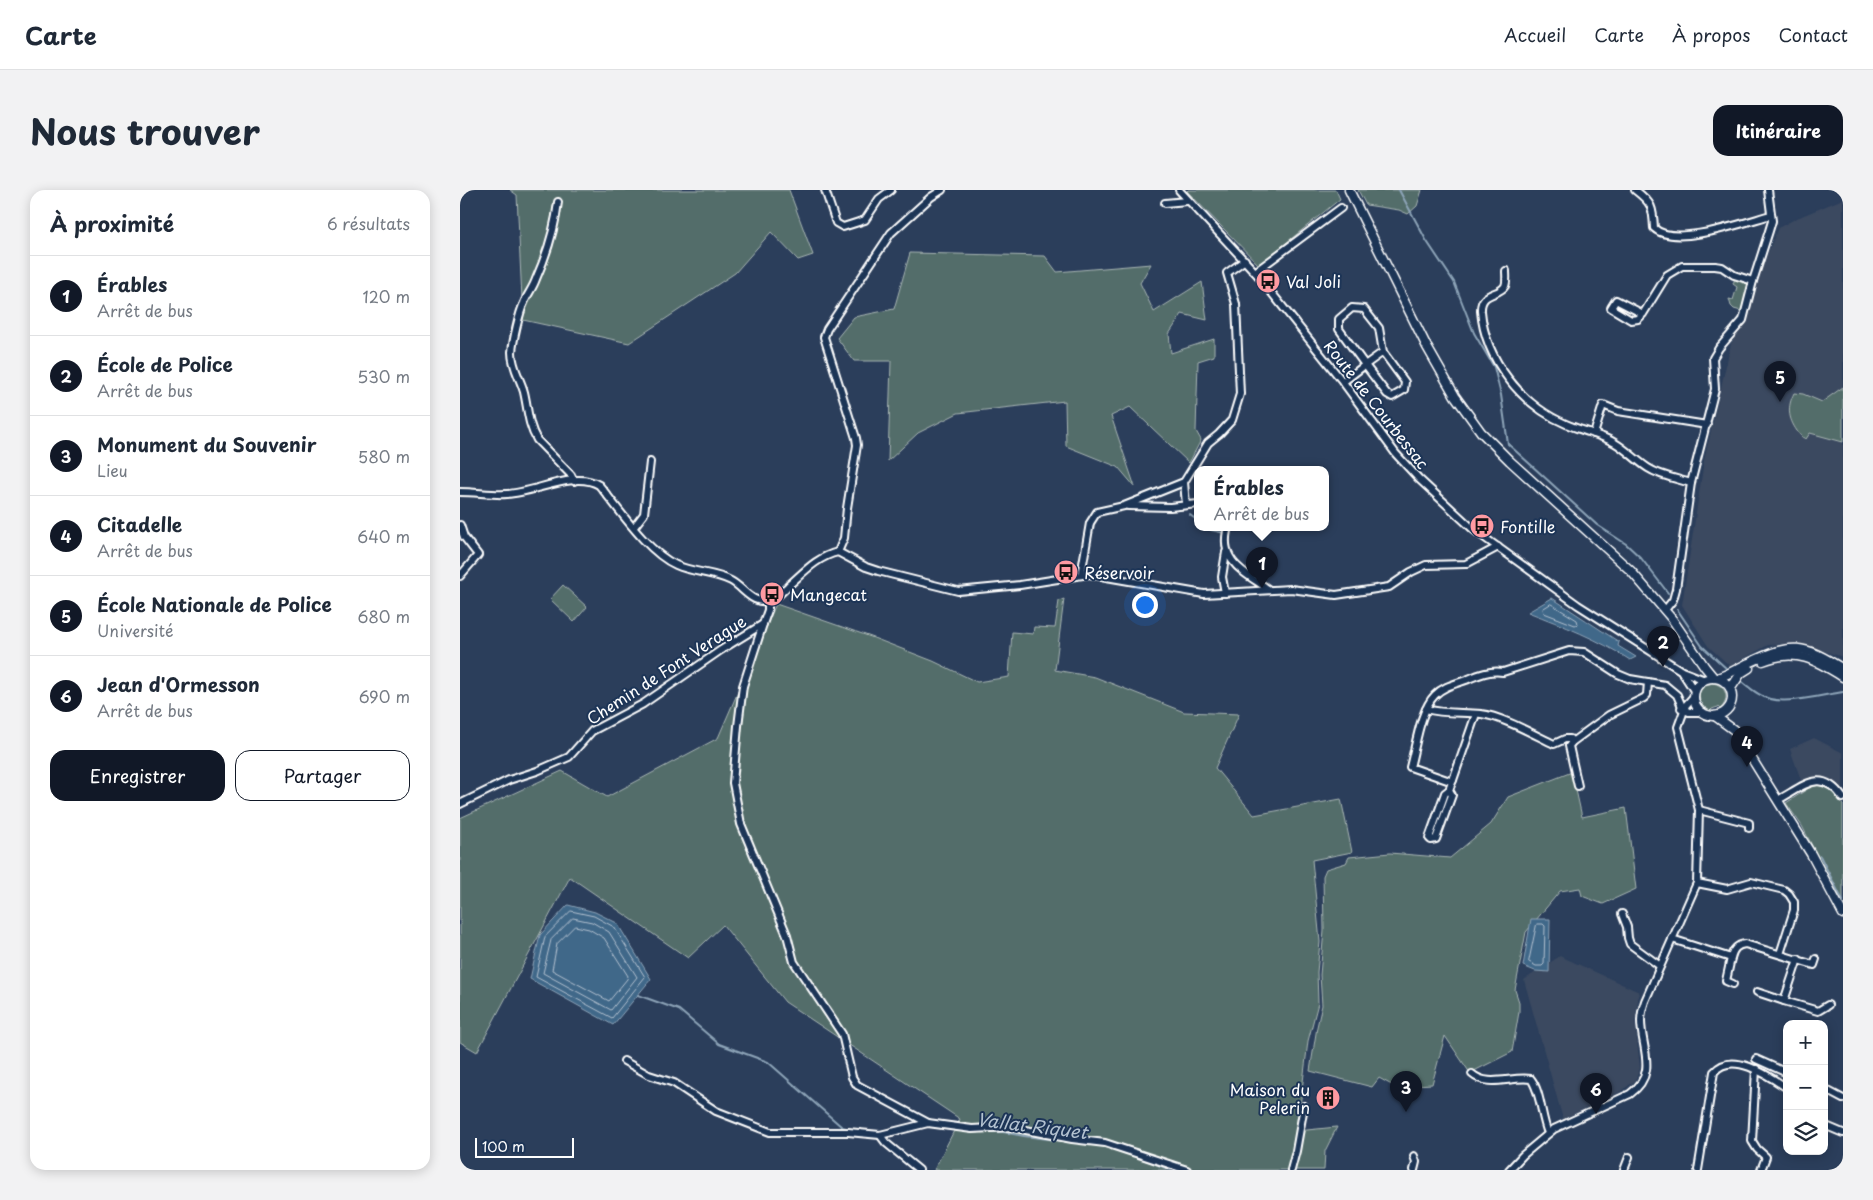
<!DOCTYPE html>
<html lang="fr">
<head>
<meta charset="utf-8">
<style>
	body { margin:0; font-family:"Playpen Sans",sans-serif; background:#f2f2f3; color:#1f2937 }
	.controls { position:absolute; right:15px; bottom:15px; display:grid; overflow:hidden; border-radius:10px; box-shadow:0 2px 12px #0003 }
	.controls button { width:45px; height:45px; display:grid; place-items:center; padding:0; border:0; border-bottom:1px solid #e0e1e3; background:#fff; color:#1f2937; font:25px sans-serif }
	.scale { position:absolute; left:15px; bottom:12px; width:99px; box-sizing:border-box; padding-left:5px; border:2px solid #fff; border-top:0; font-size:14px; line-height:18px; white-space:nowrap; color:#fff; -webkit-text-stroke:4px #1d3557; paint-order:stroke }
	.you { position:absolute; left:684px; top:414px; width:18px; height:18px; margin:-12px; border:4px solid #fff; border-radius:50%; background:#1a73e8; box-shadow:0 0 0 8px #1a73e833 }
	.badge { display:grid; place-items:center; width:32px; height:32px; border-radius:50%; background:#111827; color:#fff; font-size:16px; font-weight:700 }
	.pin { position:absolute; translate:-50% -41px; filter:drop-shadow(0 1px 2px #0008) }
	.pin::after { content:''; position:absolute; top:26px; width:18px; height:15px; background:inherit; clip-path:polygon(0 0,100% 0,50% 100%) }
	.popup { position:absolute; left:734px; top:276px; width:135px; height:65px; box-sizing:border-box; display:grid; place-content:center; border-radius:10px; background:#fff; filter:drop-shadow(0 1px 4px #0005); font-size:16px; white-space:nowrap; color:#747a83 }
	.popup b { font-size:19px; color:#1f2937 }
	.popup::after { content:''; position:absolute; left:50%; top:100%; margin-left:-10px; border:10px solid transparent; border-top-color:#fff }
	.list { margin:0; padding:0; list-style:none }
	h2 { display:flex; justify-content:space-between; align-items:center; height:65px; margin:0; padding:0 20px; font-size:21px }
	h2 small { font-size:16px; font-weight:400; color:#747a83 }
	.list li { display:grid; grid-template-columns:32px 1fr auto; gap:15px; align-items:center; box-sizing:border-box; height:80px; padding:0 20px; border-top:1px solid #e0e1e3 }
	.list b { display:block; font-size:19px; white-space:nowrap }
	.list p { margin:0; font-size:16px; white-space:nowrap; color:#747a83 }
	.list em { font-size:16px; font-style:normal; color:#747a83 }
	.actions { display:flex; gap:10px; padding:15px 20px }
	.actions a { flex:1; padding:11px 0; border:1px solid #111827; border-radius:15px; text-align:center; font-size:18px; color:#111827 }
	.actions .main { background:#111827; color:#fff }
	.icon { flex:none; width:28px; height:28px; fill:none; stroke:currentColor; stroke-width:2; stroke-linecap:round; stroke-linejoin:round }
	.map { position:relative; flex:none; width:1383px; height:980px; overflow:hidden; border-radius:15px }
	header { display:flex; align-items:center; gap:30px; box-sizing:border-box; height:70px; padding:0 25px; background:#fff; border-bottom:1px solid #e0e1e3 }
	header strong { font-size:24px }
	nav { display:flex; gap:28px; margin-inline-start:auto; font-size:18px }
	.intro { display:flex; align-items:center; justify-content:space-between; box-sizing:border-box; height:120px; padding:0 30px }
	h1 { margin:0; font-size:35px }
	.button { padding:12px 22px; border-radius:15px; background:#111827; color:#fff; font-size:18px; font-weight:700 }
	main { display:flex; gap:30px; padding:0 30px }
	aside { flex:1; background:#fff; border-radius:15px; box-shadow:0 2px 12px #0003 }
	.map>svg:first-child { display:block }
	.built { fill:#3b4960 }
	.green { fill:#536d6a; stroke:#a9b6b4 }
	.water { fill:#416789; stroke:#8da4b8 }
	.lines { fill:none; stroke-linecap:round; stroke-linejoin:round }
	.shore { stroke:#b3c2d0; stroke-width:1 }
	.stream { stroke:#8da4b8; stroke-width:2 }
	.minor-casing { stroke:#fff; stroke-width:10 }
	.tertiary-casing { stroke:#fff; stroke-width:11 }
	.minor { stroke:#1d3557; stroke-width:6 }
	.tertiary { stroke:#1d3557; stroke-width:8 }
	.labels { text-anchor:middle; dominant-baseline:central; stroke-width:4; stroke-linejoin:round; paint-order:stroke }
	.poi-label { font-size:16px; fill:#fff; stroke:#1d3557; text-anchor:start }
	.street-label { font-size:16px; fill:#fff; stroke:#1d3557 }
	.water-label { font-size:18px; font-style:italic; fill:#b3c2d0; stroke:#1d3557 }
</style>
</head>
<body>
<header>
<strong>Carte</strong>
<nav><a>Accueil</a><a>Carte</a><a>À propos</a><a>Contact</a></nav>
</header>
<div class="intro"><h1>Nous trouver</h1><a class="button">Itinéraire</a></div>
<main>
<aside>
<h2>À proximité<small>6 résultats</small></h2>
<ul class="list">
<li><span class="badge">1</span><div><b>Érables</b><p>Arrêt de bus</p></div><em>120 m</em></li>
<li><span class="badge">2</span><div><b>École de Police</b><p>Arrêt de bus</p></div><em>530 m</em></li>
<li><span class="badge">3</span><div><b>Monument du Souvenir</b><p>Lieu</p></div><em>580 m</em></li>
<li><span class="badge">4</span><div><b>Citadelle</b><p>Arrêt de bus</p></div><em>640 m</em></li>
<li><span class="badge">5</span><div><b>École Nationale de Police</b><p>Université</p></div><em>680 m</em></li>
<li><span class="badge">6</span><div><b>Jean d'Ormesson</b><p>Arrêt de bus</p></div><em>690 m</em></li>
</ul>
<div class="actions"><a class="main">Enregistrer</a><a>Partager</a></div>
</aside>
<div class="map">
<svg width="1383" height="980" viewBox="0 0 1383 980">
	<rect width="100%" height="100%" fill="#2b3e5b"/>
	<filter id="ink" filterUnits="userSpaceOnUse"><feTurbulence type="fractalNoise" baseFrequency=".02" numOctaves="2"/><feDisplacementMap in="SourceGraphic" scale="10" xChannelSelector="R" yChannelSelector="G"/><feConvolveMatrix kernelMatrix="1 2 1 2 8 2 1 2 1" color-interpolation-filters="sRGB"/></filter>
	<g filter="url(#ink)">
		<g class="built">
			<polygon points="1383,9 1383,467 1338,453 1308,455 1270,476 1248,456 1222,415 1244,271 1271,154 1318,38 1337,28"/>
			<polygon points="1354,548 1383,563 1383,615 1372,601 1341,590 1330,559"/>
			<polygon points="1100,766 1179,802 1175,832 1180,878 1175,891 1158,903 1103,929 1064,790"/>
		</g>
		<g class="green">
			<polygon points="50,0 329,0 353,65 338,70 311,42 275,83 169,153 63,130 57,5"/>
			<polygon points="728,0 876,0 880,9 799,75 727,1"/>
			<polygon points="898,0 962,0 957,16 948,24 939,20 906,15"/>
			<polygon points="450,63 585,66 597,82 691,74 680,93 694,122 742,92 747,130 722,124 709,144 711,163 754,149 754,166 738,171 736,241 741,250 729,273 670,217 651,226 675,297 658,277 606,256 605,211 498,223 458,243 428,271 431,171 394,171 377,148 394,127 434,119"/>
			<polygon points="1275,88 1289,93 1281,121 1274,119 1271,116 1269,109 1273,110 1277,97 1273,94"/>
			<path d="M1383,197V252L1350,243L1346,249C1341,247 1340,245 1337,241C1328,228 1327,217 1334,203L1343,204L1362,212Z"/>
			<polygon points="103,395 127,417 114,432 90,409"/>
			<polygon points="604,409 595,480 635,487 724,522 779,524 755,578 794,625 881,609 892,662 852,670 860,752 857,782 858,813 848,851 837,941 877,937 865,961 864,980 474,980 500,929 325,812 263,735 228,768 110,687 17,862 0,852 0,628 102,581 147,607 258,548 316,414 411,447 473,471 517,492 549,487 552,442 573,444 574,437 595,438 599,411"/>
			<path d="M1252,493C1266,495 1271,509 1260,519L1258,517L1252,519L1250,521L1241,515L1243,514L1240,511L1239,504L1242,498Z"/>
			<polygon points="1112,582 1122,627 1166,618 1176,699 1143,714 1122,706 1120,698 1100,701 1066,742 1055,800 1059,812 1059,822 1052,862 1010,883 985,846 972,894 954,895 939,899 919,888 912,897 850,881 857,837 862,815 860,785 864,740 863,686 866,679 886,673 889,667 930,663 990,668 1031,634 1048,607"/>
			<polygon points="1359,595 1372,601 1383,615 1383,716 1342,636 1326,613 1349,598"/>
		</g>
		<g class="water">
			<path d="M1092,408L1159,452L1158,456L1176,467L1170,470C1138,449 1104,436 1068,422Z"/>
			<polygon points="108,715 135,722 157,733 191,789 153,835 70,789 80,745"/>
			<polygon points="1071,729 1090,729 1089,782 1075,781 1063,776"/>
		</g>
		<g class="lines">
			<g class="shore">
				<polygon points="1091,414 1117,430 1118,434 1115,435 1084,423 1083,419"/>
				<polygon points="111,721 134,726 154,737 185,787 152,828 76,787 85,747"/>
				<polygon points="113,728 132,732 149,742 177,787 151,820 83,783 91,750"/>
				<polygon points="1077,734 1083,734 1085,736 1084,774 1082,776 1076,776 1069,772"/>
				<polygon points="115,736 129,739 144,748 168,786 167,789 149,811 92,780 97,754"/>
			</g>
			<g class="stream">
				<polyline points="939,0 966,50 994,92 1014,143 1034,177 1041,205 1048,254 1137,335 1166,354 1181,368 1208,403"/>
				<polyline points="730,325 738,331"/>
				<polyline points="746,337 751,340 765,343"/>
				<polyline points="1217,419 1242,456 1268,480"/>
				<path d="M1280,490C1289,497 1298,506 1310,509C1330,514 1362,505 1383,502"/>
				<polyline points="1360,666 1383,711"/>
				<polyline points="178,805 219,820 259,854 308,872 382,937 390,939"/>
				<polyline points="515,942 543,942 564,946 605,951"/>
				<polyline points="391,946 398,946"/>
				<polyline points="680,968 711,980"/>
			</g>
			<defs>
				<g id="minor">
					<polyline points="365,0 376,33 383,37 405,30 419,9 431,0"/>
					<polyline points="719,0 795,82 883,192 936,264 959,289 1014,340 1118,415 1222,481 1245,490"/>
					<path d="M1175,0C1192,13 1193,17 1194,38C1214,58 1285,32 1311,25"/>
					<path d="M98,12C95,39 87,64 76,89C73,98 67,105 64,113C59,123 53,151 52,162C52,177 60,188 64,202C68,219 68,235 77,250L111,285L114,291"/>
					<polyline points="705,13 727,11"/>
					<path d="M1046,81C1046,85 1047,92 1045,96C1039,106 1020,101 1021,121C1025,169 1061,215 1106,234C1122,241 1140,244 1155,253C1167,260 1177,271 1188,278C1200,286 1218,289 1231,293L1216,399L1213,410L1205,420"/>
					<polyline points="795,82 881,18"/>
					<polyline points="1183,124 1178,129 1171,130 1151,118 1156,110 1183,124 1207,85 1222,76 1255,76 1262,77 1274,85 1293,91"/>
					<polyline points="883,192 905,175 879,139 879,129 892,118 904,119 919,138 923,162 905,175 927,204 932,207 944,200 945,192 923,162"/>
					<polyline points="1134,244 1143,215 1158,221 1247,235"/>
					<polyline points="724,292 726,315"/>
					<polyline points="1231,293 1255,199 1253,168 1259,158 1283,130 1293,91 1309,41 1312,31 1308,0"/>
					<path d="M0,302C16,302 32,305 47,304C75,303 115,280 139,295C159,319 187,362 216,375C233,383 255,382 271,391C284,398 293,416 310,410C317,408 323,401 328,396C344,382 357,367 378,362L406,377L418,381L498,401L560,395L629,384L744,404L831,399L876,405L929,397L951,382L966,375L1006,374L1038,357"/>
					<polyline points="668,316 710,317 738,314"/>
					<polyline points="0,335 4,347 18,365 0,386"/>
					<polyline points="174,337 184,324 190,272"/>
					<path d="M768,337C758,371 784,382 808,399"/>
					<polyline points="378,362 384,348 387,318 397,255 396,248 364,147 367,139 431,43 471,7 482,0"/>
					<polyline points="621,385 630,333 637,322 664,316 724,292 748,253 759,244 772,230 780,204 776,114 767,83 785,70"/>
					<polyline points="765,403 762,387 766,362"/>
					<polyline points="303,434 283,496 278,536 273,593 281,634 327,745 334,772 382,844 392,887 397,895 468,933"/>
					<polyline points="1222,482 1235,502"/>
					<polyline points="1221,518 1229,522 1243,522"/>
					<path d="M966,519C984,524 1003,522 1021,524C1041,526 1075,545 1094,554L1105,549H1110L1112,552"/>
					<path d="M1016,524L993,590L990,591L950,577C956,556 960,520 975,505C984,496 995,494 1006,490C1018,485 1029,480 1043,482L1109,461L1124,462L1158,484L1170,489L1205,495L1217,505L1224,521"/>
					<polyline points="1118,596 1109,556 1112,552 1149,525 1184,508 1187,505 1188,492"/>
					<polyline points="989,600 992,605 976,649 971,650 969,648 985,603 989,600 993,590"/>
					<path d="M1318,610C1344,596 1361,577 1383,608"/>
					<polyline points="0,614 49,590 77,581 109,567 132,541 183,514 261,460 303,434 308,420 308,411"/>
					<polyline points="1239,620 1289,633 1289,638"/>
					<polyline points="1237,693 1267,699 1291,692 1324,700 1329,704 1334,712 1334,720 1320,764"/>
					<polyline points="1162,724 1167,737 1168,748 1170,754 1200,776"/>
					<path d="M1212,749L1271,768C1273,759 1277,755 1285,754L1354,775L1356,769"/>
					<polyline points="1271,768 1266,791 1273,794"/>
					<polyline points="1338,769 1324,811 1358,821 1368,815"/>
					<polyline points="1297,802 1324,811"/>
					<polyline points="1296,869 1327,883"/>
					<polyline points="164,871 189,885 214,893 256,921 310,942 388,942 420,945 468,933 512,939 550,937 612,949 645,953 727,980"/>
					<polyline points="1296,879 1292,951 1297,959 1306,967 1301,980"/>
					<path d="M1012,884C1028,898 1051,886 1071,889C1081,902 1081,927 1088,943"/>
					<polyline points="1364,896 1368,901 1383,909"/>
					<polyline points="1364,935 1383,943"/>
					<polyline points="420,945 426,953 459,980"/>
					<polyline points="831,980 836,961 844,916"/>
					<polyline points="954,980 956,972 954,966"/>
					<path d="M1049,980L1063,965L1094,939L1170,904C1199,883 1181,858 1181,831C1181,824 1183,817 1185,811L1237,693L1239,620L1218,537L1226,515L1234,506"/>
					<polyline points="1164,980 1169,967"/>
					<path d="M1238,980L1254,882C1272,860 1309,886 1327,898"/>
				</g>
				<g id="tertiary">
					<polyline points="889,0 967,157 995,206 1021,242 1050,271 1171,381 1212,429 1245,477 1254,488"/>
					<path d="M1303,471C1336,458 1356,470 1383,487"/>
					<path d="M1257,488C1268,485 1278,478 1289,473C1332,452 1343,454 1383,479"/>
					<circle cx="1253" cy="507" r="19"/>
					<polyline points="1271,498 1281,483 1289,478"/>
					<polyline points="1255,526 1274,540 1351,664 1383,724"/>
				</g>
			</defs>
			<use href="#minor" class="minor-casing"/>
			<use href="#tertiary" class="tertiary-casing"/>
			<use href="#minor" class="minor"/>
			<use href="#tertiary" class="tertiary"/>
		</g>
	</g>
	<defs>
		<symbol id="bus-disc" viewBox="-11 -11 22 22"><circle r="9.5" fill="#ff9aa2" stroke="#1d3557"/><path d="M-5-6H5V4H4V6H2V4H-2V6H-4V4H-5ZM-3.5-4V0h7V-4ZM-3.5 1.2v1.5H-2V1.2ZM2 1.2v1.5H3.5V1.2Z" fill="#111"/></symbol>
		<symbol id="building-disc" viewBox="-11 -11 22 22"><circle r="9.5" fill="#ff9aa2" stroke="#1d3557"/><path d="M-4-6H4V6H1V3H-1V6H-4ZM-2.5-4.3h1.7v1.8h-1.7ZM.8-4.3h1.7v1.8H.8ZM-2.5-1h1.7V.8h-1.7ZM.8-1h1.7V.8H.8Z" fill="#111"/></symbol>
	</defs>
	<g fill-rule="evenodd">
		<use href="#bus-disc" x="794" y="77" width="28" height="28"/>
		<use href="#bus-disc" x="1008" y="322" width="28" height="28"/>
		<use href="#bus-disc" x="592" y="368" width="28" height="28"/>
		<use href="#bus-disc" x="298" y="390" width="28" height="28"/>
		<use href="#building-disc" x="854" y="894" width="28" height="28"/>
	</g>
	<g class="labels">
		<g class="poi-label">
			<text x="826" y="91">Val Joli</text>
			<text x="1040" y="336">Fontille</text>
			<text x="624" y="382">Réservoir</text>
			<text x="330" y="404">Mangecat</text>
			<text x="850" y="899" text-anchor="end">Maison du<tspan x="850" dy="18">Pelerin</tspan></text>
		</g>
		<g class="street-label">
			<text transform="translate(917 214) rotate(52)">Route de Courbessac</text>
			<text transform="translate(206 479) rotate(-33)">Chemin de Font Verague</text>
		</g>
		<g class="water-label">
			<text transform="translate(572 935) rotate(7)">Vallat Riquet</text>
		</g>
	</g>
</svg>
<div class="controls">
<button>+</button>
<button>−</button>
<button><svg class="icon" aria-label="layers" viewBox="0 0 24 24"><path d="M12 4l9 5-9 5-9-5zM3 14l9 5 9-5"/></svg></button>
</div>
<div class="scale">100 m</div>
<div class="you"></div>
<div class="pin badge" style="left:802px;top:398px">1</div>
<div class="popup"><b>Érables</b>Arrêt de bus</div>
<div class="pin badge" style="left:1203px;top:477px">2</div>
<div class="pin badge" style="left:946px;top:922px">3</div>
<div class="pin badge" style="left:1287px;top:577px">4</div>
<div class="pin badge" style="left:1320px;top:212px">5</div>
<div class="pin badge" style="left:1136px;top:924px">6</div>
</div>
</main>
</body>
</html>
